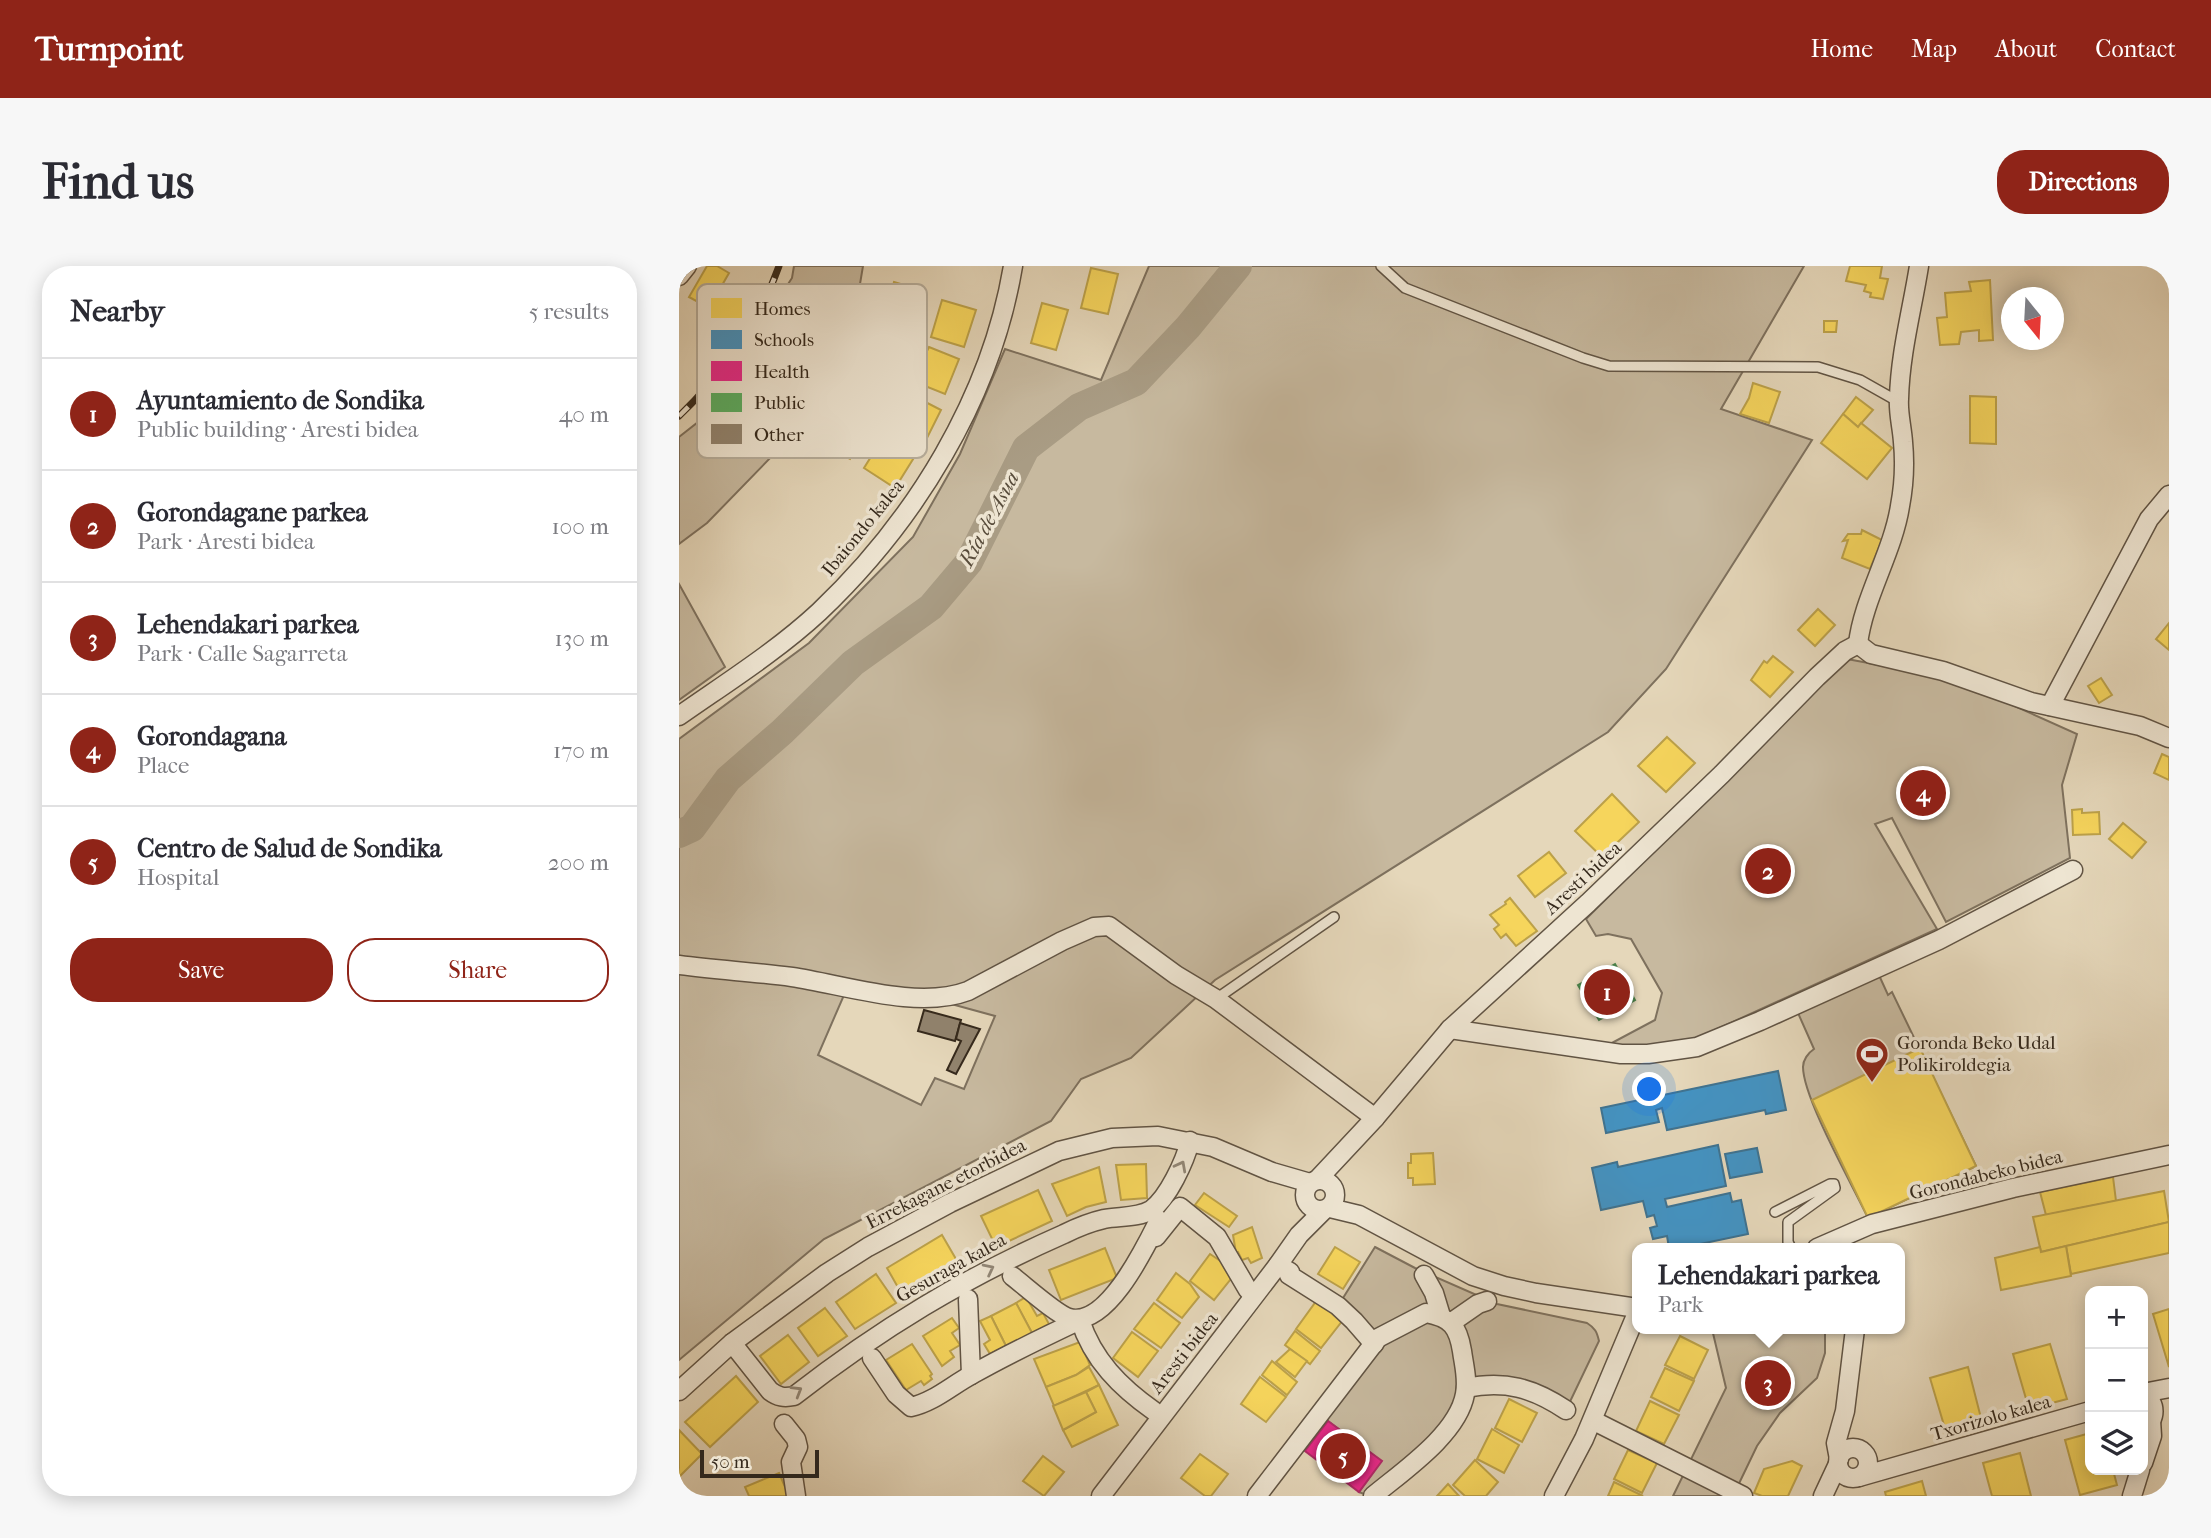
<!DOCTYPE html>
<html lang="en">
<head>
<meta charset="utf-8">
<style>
	body { margin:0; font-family:"IM FELL French Canon",serif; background:#f7f7f7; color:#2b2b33 }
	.controls { position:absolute; right:21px; bottom:21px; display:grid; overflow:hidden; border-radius:14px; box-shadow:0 4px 18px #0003 }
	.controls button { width:63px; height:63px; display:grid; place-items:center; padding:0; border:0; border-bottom:2px solid #e1e1e2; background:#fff; color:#2b2b33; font:35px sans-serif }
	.compass { position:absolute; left:1322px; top:21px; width:63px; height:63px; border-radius:50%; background:#fff; box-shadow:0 4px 18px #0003; rotate:162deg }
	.scale { position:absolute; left:21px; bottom:18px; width:119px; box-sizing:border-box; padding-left:7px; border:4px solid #35291c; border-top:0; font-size:19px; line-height:24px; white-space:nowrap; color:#35291c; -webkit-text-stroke:5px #eee5d2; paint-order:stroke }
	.you { position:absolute; left:971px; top:824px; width:24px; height:24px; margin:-18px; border:5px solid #fff; border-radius:50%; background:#1a73e8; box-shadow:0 0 0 10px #1a73e833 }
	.badge { display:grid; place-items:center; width:46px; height:46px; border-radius:50%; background:#8f2418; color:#fff; font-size:23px; font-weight:700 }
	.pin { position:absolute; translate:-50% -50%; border:4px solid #fff; box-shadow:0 2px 7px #0006 }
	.popup { position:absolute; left:953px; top:977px; width:273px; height:91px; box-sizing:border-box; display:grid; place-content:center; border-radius:14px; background:#fff; filter:drop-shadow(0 2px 5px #0005); font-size:23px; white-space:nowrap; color:#7c7c81 }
	.popup b { font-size:26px; color:#2b2b33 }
	.popup::after { content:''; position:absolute; left:50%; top:100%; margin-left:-14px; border:14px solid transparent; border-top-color:#fff }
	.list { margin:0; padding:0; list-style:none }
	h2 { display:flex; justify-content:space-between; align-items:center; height:91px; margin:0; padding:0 28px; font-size:30px }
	h2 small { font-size:23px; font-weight:400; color:#7c7c81 }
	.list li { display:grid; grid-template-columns:46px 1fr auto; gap:21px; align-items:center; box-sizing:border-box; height:112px; padding:0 28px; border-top:2px solid #e1e1e2 }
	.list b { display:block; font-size:26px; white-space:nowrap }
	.list p { margin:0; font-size:23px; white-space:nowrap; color:#7c7c81 }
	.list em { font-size:23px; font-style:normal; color:#7c7c81 }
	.actions { display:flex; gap:14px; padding:21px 28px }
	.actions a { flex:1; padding:16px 0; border:2px solid #8f2418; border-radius:28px; text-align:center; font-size:24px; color:#8f2418 }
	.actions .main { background:#8f2418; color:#fff }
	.icon { flex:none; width:38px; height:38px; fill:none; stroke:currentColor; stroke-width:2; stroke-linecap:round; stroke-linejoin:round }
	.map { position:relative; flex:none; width:1490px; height:1230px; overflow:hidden; border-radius:28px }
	header { display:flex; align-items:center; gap:42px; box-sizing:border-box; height:98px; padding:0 35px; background:#8f2418; color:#fff }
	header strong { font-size:33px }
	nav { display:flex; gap:38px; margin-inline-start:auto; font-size:24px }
	.intro { display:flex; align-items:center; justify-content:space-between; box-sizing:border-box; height:168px; padding:0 42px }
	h1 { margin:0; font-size:49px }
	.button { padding:18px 32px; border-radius:28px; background:#8f2418; color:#fff; font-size:24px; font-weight:700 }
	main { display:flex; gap:42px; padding:0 42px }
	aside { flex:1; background:#fff; border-radius:28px; box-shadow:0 4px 18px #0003 }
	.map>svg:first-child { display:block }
	.green { fill:#c7b99f; stroke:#7e715e; stroke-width:2; fill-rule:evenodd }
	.homes { fill:#f6d55c; stroke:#bca149; stroke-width:2 }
	.schools { fill:#4393c3; stroke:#3f7391; stroke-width:2 }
	.health { fill:#e7298a; stroke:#b22969; stroke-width:2 }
	.public { fill:#5aae61; stroke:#4f864c; stroke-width:2 }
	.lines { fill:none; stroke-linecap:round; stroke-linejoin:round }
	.river { stroke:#a99c84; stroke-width:28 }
	.building { fill:#91836e; stroke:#35291c; stroke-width:2 }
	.lane-casing { stroke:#615444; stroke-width:12 }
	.street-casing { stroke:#615444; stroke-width:21 }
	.lane { stroke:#eee5d2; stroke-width:9 }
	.street { stroke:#eee5d2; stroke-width:18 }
	.rail-casing { stroke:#35291c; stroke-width:7 }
	.rail { stroke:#eee5d2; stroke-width:4.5; stroke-dasharray:13; stroke-linecap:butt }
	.oneway { stroke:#928777 }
	.labels { text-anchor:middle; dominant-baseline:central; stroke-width:7; stroke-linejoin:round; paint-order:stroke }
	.street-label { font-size:19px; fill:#35291c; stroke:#eee5d2 }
	.poi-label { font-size:19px; fill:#35291c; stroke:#eee5d2; text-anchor:start }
	.water-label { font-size:21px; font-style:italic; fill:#584c3b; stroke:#eee5d2 }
	.key { fill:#eee5d2; stroke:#b6ad9b; stroke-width:2 }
	.key-label { font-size:19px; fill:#35291c }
</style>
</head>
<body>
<header>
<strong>Turnpoint</strong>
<nav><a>Home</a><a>Map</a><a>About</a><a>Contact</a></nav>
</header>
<div class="intro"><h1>Find us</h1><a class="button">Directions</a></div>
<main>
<aside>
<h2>Nearby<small>5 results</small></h2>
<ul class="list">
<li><span class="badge">1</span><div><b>Ayuntamiento de Sondika</b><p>Public building · Aresti bidea</p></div><em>40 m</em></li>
<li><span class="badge">2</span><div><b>Gorondagane parkea</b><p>Park · Aresti bidea</p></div><em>100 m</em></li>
<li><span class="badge">3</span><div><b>Lehendakari parkea</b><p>Park · Calle Sagarreta</p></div><em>130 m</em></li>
<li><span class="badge">4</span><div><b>Gorondagana</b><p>Place</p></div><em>170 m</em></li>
<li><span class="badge">5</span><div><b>Centro de Salud de Sondika</b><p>Hospital</p></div><em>200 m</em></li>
</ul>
<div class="actions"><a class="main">Save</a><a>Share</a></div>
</aside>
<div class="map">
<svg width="1490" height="1230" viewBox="0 0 1490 1230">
	<rect width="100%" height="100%" fill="#e5d7ba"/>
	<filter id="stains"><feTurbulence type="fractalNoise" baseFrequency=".00286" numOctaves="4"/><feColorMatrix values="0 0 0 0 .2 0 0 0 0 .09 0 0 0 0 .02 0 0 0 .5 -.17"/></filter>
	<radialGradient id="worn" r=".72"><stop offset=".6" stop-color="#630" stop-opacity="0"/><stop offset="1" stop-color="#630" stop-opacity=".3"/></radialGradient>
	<g class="green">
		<polygon points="115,0 184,0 176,48 98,185 28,257 0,278 0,171 19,156 113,12"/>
		<path d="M470,0H1125L1042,143L1133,174L987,403L929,466L536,714L452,792L402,813L372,855L145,973L0,1094V473L130,377L234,271L281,188L326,83L422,114ZM165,729L265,736L316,750L285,823L256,812L242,839L139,789Z"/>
		<polygon points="0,318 46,401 0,434"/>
		<polygon points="1168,393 1275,413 1398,468 1383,519 1391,592 1267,656 1213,552 1196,558 1258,663 1014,774 956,783 929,779 976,754 983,727 952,673 929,668 917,670 907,653"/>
		<path d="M1199,707L1209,729L1213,726L1297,900L1189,952C1174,920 1124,832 1124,801C1124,794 1129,787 1135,783L1119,747Z"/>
		<path d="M696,981L736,1002L818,1038L908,1057C916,1062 918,1066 920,1075L887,1144L866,1130L787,1122L770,1160L690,1230L680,1226L702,1195L649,1155L643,1144L699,1073L659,1040Z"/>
		<polygon points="1033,1063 1146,1063 1146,1087 1138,1112 1101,1147 1078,1180 1054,1230 994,1230 1047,1122"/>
	</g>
	<g class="homes">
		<polygon points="28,0 38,0 50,7 30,42 10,31"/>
		<polygon points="1171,0 1203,0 1201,12 1209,13 1204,33 1191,31 1192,27 1185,25 1187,19 1167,15"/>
		<polygon points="412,2 439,8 429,48 402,42"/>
		<polygon points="1311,14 1314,74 1300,75 1300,64 1282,66 1280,78 1261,79 1258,52 1268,51 1266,27 1292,25 1290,16"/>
		<polygon points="215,16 245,25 235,57 206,49"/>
		<polygon points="263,34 297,44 285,81 252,71"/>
		<polygon points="363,37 389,44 377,84 352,77"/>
		<polygon points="1145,55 1158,55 1157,66 1145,66"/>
		<polygon points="196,56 233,71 219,103 183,88"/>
		<polygon points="250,81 280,93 266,128 231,114 244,84 248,85"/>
		<polygon points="182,100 211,116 195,147 166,131"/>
		<polygon points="1074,117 1101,126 1090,157 1061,148 1070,132"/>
		<polygon points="229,127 262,144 245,178 211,161"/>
		<polygon points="1291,130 1317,131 1317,178 1291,177"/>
		<polygon points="1177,131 1194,144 1179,161 1164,148"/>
		<polygon points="157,142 189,159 171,193 139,176"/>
		<polygon points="1164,148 1179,161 1182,157 1213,182 1188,213 1142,177"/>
		<polygon points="205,170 236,190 216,222 185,202"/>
		<polygon points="1183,264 1203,274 1191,303 1163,292 1169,274 1164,275 1169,268 1182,268"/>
		<polygon points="1139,343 1156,359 1136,380 1119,364"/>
		<polygon points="1490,357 1490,384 1477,373"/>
		<polygon points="1094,390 1114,406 1091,431 1072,414 1085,395 1088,397"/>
		<polygon points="1422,412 1433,429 1420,437 1409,420"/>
		<polygon points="988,471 1016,497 987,526 959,500"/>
		<polygon points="1483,488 1490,491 1490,514 1475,507"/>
		<polygon points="933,528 960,556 923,591 896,565"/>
		<polygon points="1403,543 1403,547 1420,546 1421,568 1394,569 1393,544"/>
		<polygon points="1444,557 1467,576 1453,592 1430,573"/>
		<polygon points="870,586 887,607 856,631 839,610"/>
		<polygon points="831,632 858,665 837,680 827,668 822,672 815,663 820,659 811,649 827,638 826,636"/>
		<polygon points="1241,782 1297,900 1189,952 1133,834"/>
		<polygon points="754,887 756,918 734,919 734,912 729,912 729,897 732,897 732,888"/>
		<polygon points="467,898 468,932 442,934 437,899"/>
		<polygon points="420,901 427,936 407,941 388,950 373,918"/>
		<polygon points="1434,911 1437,935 1367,949 1361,926"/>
		<polygon points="359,924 373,955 317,981 302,950"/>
		<polygon points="1485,925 1490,956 1362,986 1354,951"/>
		<polygon points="525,927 558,950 550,961 516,939"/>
		<polygon points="1490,956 1490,987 1392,1008 1387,980"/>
		<polygon points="573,961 583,992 572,997 569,992 563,994 559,986 557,987 554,969"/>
		<polygon points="263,969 281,1000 225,1032 208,1002"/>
		<polygon points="1387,980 1392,1010 1322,1024 1316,992 1361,981 1362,986"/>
		<polygon points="656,981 681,996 664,1023 639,1008"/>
		<polygon points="426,982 438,1012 382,1034 370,1004"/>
		<polygon points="531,988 546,998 555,1009 535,1034 511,1015"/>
		<polygon points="497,1007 511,1018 520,1031 503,1052 478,1034"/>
		<polygon points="197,1008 217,1037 176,1063 157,1036"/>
		<polygon points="347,1031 358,1050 364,1047 370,1058 353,1067 337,1037"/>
		<polygon points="638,1034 664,1054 642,1082 617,1063"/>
		<polygon points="337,1037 353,1067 327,1080 312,1050"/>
		<polygon points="475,1037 501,1057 482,1082 455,1063"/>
		<polygon points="146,1042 168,1070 139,1090 119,1062"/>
		<polygon points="1490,1043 1490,1101 1474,1048"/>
		<polygon points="312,1050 327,1080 311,1088 305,1078 311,1074 301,1055"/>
		<polygon points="273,1052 280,1062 273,1067 281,1079 271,1085 275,1091 263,1100 244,1070"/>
		<polygon points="616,1065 641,1085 631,1098 606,1079"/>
		<polygon points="453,1066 479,1085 459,1111 434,1092"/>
		<polygon points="109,1069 130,1096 102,1118 81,1090"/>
		<polygon points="1001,1070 1029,1084 1015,1113 986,1099"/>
		<polygon points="401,1076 411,1099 397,1109 367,1121 355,1093"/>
		<polygon points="233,1078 253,1108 251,1110 253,1113 245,1119 242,1115 227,1124 207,1094"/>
		<polygon points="1371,1078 1388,1133 1350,1143 1334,1088"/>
		<polygon points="611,1083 628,1095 616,1111 597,1096"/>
		<polygon points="593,1095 618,1116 608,1129 583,1109"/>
		<polygon points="410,1101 420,1119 375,1140 367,1121 397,1109"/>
		<polygon points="1289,1101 1303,1156 1267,1166 1251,1112"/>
		<polygon points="986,1102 1015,1115 1000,1145 972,1131"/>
		<polygon points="57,1110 79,1136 31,1181 6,1156"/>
		<polygon points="581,1111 607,1131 587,1156 562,1138"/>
		<polygon points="420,1119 439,1159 393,1181 384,1164 417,1146 407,1126"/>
		<polygon points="407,1126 417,1146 384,1164 374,1140"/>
		<polygon points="830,1133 858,1147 843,1176 816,1162"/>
		<polygon points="971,1135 1000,1149 985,1178 957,1165"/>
		<polygon points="813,1163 840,1179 825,1207 798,1193"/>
		<polygon points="0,1164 23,1188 0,1211"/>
		<polygon points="1411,1167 1411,1204 1434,1204 1438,1219 1401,1229 1386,1174"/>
		<polygon points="949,1184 978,1197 963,1227 935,1213"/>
		<polygon points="1341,1187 1352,1230 1313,1230 1304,1197"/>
		<polygon points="521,1188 549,1208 532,1230 526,1230 502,1212"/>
		<polygon points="364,1190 385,1206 365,1230 344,1215"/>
		<polygon points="796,1194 819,1216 807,1230 786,1230 774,1219"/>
		<polygon points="1113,1195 1123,1200 1109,1230 1083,1230 1075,1227 1085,1203"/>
		<polygon points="100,1207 110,1230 70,1230 66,1221"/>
		<polygon points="1243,1215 1247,1230 1207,1230 1206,1226"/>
		<polygon points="935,1216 964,1230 929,1230"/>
		<polygon points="769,1218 780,1230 758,1230"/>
	</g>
	<g class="schools">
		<polygon points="1099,805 1107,844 1087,848 1086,844 988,864 983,842 977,844 980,856 927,867 922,842"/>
		<polygon points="1039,879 1047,920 986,933 988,941 1051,927 1053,936 1062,934 1069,968 1002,982 990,982 988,970 974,973 971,962 978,960 975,949 968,951 964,935 922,944 913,902 938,896 939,901"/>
		<polygon points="1078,882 1083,906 1051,912 1046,888"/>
	</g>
	<polygon class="health" points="649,1155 703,1195 680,1226 626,1185"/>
	<polygon class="public" points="936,698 956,734 920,754 899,719"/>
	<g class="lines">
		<polyline class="river" points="0,568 13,562 49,513 103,466 174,397 252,341 290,296 347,182 400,141 457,116 509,61 559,0"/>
	</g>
	<g class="building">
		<polygon points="245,744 282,754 276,775 239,765"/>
		<polygon points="281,757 301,763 277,808 268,804 282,775 277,773"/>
	</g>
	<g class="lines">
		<defs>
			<g id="lane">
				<polyline points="702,0 726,22 904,92 930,100 1139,101 1181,114 1220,136"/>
				<polyline points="537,733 655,651"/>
				<polyline points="1096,946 1151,918 1155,918 1156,922 1109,956 1109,976 1112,982"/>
			</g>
			<g id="street">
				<polyline points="0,10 8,0"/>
				<path d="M1179,378C1184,333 1214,286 1221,240C1225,219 1226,197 1224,176C1223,161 1219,147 1220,133C1221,88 1233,44 1240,0"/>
				<polyline points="1179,378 1192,388 1264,405 1352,436 1461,460 1490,472"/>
				<polyline points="1371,440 1470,253 1490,229"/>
				<path d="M0,450C47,417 98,385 140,346C236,255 312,132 334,0"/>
				<path d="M0,699C38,704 76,706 113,711C166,719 239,744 289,725L383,675L415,661L430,660L497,709L537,733L696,852"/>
				<polyline points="771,763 942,788 969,788 1018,781 1081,755 1260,674 1394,604"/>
				<circle cx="641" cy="929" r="15"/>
				<polyline points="638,914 696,852 771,763 909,637 1043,508 1138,411 1166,385 1179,378"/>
				<polyline points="651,942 680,949 794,1010 825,1020 857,1027 958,1042"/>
				<polyline points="477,971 501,941 538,971 569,1024"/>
				<polyline points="1138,982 1193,958 1334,922 1490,889"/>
				<polyline points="599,999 611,1006 610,1009 659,1040 675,1055 695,1078"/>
				<polyline points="745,1009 755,1027 762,1050"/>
				<path d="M333,1010C345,1019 377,1048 390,1052C428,1062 466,982 480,954"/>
				<polyline points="289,1033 292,1109"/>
				<polyline points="773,1056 799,1038 808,1035"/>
				<path d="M53,1077L91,1125C99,1131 105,1132 115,1130C201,1063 285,1012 385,968C397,962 412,956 425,953C440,950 459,952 472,944C489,932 506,895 511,875"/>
				<path d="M193,1092L217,1128L232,1141C255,1136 273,1119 294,1108C329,1088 365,1071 401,1054C414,1094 441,1121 475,1145"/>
				<path d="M787,1122C826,1114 854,1122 887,1144"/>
				<polyline points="0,1125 53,1077 148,1007 189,981 271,937 380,885 433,872 479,870 534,881 593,906 631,917"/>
				<polyline points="1464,1127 1490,1122"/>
				<path d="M1464,1129C1478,1137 1478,1153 1464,1162"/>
				<polyline points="105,1158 117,1173 119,1181 112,1196 117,1230"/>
				<polyline points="921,1158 1064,1230"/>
				<circle cx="1174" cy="1197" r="15"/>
				<polyline points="1160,1193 1157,1177 1166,1145 1176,1063"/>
				<polyline points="1464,1197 1473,1170 1472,1154"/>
				<polyline points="1180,1211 1411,1145"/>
				<polyline points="422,1230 599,999 620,969 644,945"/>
				<path d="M578,1230L699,1072L747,1047C772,1052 779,1060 783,1085C785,1100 789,1113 786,1128C779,1168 724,1205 694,1230"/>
				<polyline points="875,1230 905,1173 958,1047"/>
				<polyline points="1144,1230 1159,1198"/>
				<polyline points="1453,1230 1461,1204"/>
			</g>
		</defs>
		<use href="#lane" class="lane-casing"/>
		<use href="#street" class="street-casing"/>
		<use href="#lane" class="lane"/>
		<use href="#street" class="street"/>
		<defs>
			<path id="rail" d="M0,150C44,108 79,58 100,0"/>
		</defs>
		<use href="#rail" class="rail-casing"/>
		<use href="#rail" class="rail"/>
	</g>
	<defs><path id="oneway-chevron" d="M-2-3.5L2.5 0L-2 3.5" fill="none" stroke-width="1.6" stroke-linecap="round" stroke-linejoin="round" transform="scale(1.75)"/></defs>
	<g class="oneway">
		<use href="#oneway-chevron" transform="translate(502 900) rotate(-62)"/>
		<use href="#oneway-chevron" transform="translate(310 1003) rotate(-27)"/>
		<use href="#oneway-chevron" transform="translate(118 1125) rotate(-31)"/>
	</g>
	<defs>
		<symbol id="stadium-pin" viewBox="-11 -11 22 30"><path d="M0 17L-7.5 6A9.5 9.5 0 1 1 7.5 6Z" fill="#8f2418" stroke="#eee5d2"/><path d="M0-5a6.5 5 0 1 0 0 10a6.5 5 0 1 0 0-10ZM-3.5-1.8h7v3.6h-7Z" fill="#fff"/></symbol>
	</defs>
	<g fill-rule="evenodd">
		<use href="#stadium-pin" x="1174" y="769" width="38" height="52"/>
	</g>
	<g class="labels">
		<g class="street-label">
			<text transform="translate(184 262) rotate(-51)">Ibaiondo kalea</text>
			<text transform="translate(904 612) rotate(-43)">Aresti bidea</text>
			<text transform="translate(1307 909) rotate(-14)">Gorondabeko bidea</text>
			<text transform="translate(267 918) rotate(-27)">Errekagane etorbidea</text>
			<text transform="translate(272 1002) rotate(-29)">Gesuraga kalea</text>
			<text transform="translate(505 1087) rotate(-52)">Aresti bidea</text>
			<text transform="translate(1312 1152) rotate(-16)">Txorizolo kalea</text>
		</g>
		<g class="poi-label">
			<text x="1218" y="777">Goronda Beko Udal<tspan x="1218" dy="22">Polikiroldegia</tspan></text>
		</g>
		<g class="water-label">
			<text transform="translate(310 253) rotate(-62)">Ría de Asua</text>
		</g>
	</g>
	<rect x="18" y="18" width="230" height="174" rx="10" class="key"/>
	<rect x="32" y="32" width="31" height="20" fill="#f6d55c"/>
	<rect x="32" y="64" width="31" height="19" fill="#4393c3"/>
	<rect x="32" y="95" width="31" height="20" fill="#e7298a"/>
	<rect x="32" y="127" width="31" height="19" fill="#5aae61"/>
	<rect x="32" y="158" width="31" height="20" fill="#91836e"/>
	<g class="key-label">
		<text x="75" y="49">Homes</text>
		<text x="75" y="80">Schools</text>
		<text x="75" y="112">Health</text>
		<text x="75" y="143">Public</text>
		<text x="75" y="175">Other</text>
	</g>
	<rect width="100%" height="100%" filter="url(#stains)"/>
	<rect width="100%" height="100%" fill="url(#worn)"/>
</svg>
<div class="controls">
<button>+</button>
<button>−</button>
<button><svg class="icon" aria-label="layers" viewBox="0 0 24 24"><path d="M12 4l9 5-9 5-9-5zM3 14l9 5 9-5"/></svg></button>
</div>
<svg class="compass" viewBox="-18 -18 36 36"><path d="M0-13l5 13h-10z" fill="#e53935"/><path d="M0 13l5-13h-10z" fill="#7c7c81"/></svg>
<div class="scale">50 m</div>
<div class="you"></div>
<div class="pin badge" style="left:928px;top:726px">1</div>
<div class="pin badge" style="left:1089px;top:605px">2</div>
<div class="pin badge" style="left:1089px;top:1117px">3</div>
<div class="popup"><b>Lehendakari parkea</b>Park</div>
<div class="pin badge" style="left:1244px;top:527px">4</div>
<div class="pin badge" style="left:664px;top:1190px">5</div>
</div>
</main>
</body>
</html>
